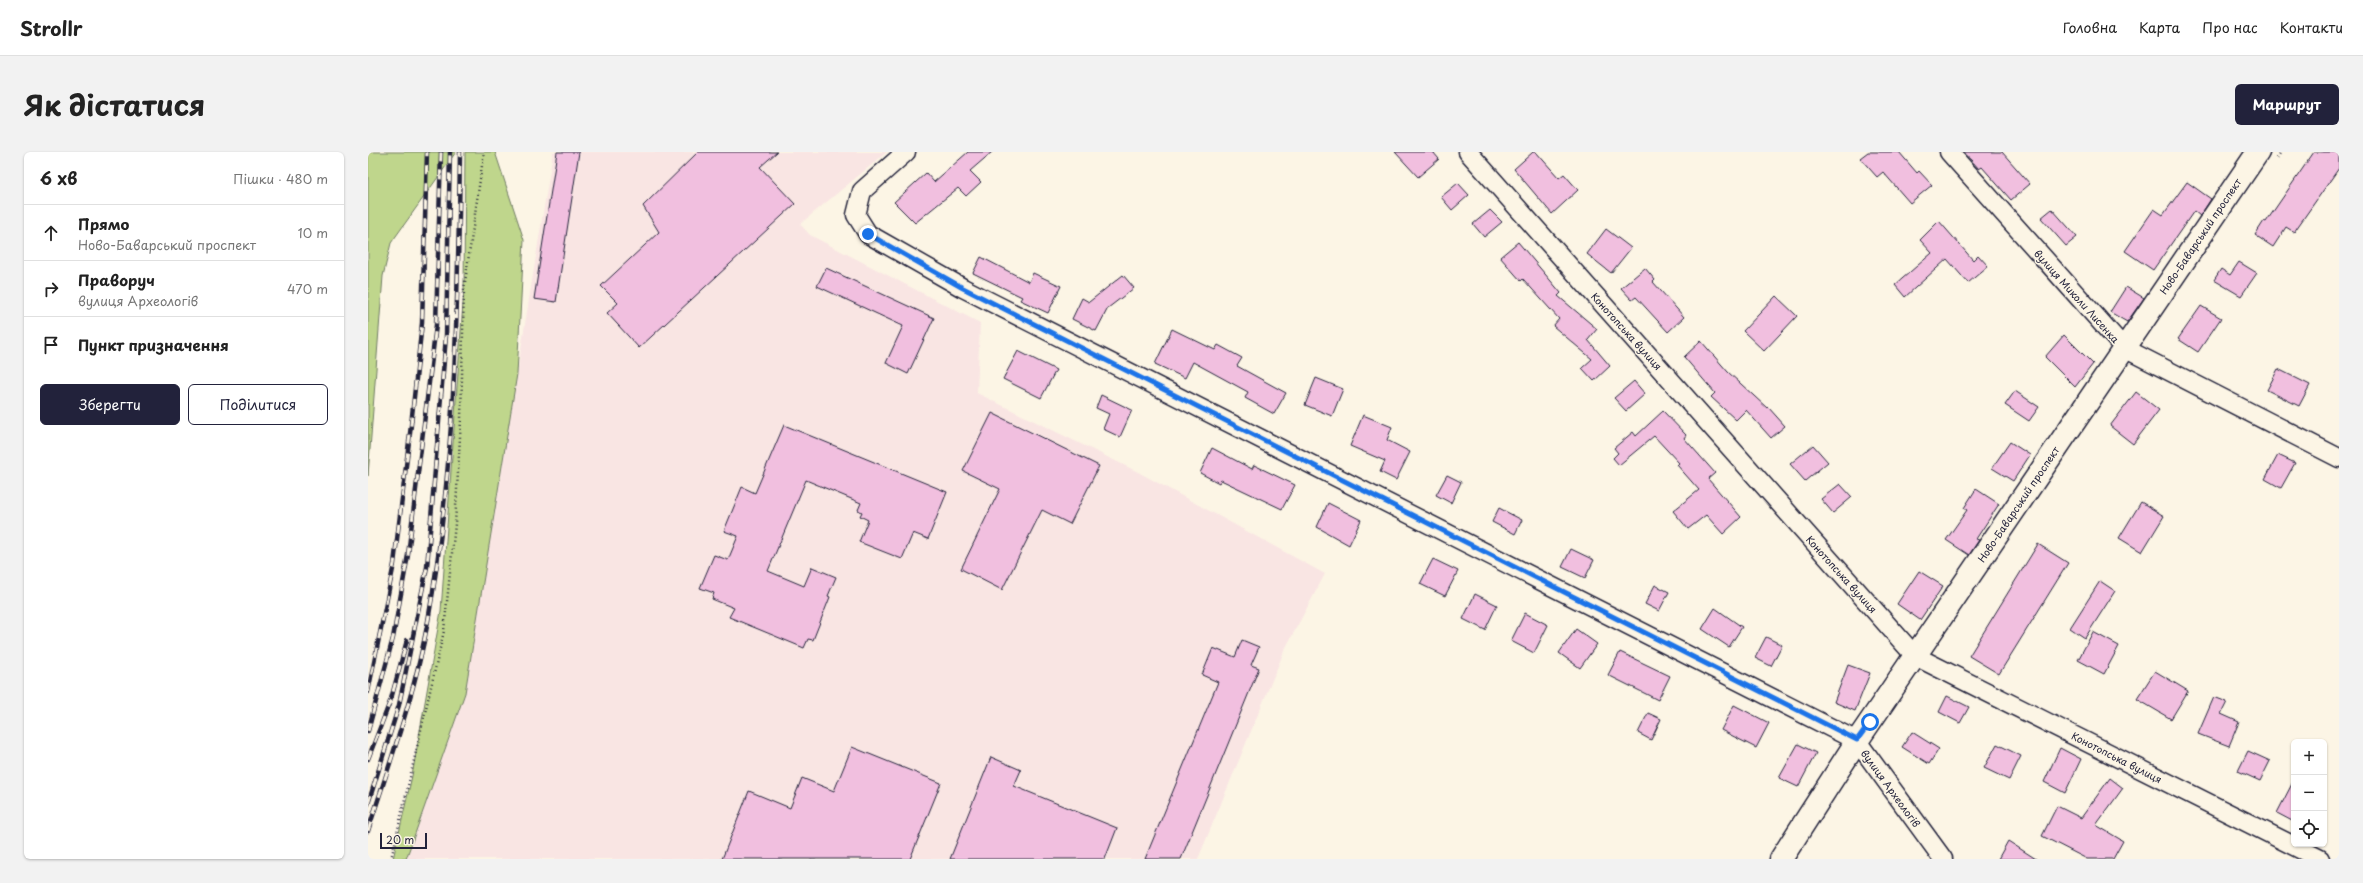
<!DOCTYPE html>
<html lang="uk">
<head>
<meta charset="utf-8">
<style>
	body { margin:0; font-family:"Playpen Sans",sans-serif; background:#f2f2f2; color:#222 }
	.controls { position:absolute; right:12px; bottom:12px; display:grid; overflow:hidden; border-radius:6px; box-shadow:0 1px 3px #0004 }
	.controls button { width:36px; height:36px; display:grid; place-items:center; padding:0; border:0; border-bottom:1px solid #e0e0e0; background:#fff; color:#222; font:20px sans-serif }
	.scale { position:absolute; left:12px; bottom:10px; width:47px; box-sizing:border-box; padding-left:4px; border:2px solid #22223b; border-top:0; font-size:11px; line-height:14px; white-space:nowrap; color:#22223b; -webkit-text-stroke:3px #fcf5e5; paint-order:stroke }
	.stop { position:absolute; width:12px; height:12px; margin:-9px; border:3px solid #1a73e8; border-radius:50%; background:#fff }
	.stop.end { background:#1a73e8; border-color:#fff; box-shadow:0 1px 4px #0008 }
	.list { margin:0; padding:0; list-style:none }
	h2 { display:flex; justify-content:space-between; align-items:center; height:52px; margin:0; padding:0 16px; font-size:17px }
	h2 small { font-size:13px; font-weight:400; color:#767676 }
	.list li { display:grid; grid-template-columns:26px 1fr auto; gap:12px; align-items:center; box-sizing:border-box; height:56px; padding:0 16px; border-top:1px solid #e0e0e0 }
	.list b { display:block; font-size:15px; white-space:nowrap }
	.list p { margin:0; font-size:13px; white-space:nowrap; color:#767676 }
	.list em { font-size:13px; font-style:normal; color:#767676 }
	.actions { display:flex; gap:8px; padding:12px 16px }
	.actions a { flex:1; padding:9px 0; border:1px solid #22223b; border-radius:6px; text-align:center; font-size:14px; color:#22223b }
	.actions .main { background:#22223b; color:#fff }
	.icon { flex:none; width:22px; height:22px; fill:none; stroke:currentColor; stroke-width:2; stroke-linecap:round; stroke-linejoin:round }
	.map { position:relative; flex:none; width:1971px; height:707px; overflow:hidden; border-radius:6px }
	header { display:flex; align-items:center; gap:24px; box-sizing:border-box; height:56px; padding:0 20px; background:#fff; border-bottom:1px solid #e0e0e0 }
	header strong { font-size:19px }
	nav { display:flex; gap:22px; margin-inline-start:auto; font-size:14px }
	.intro { display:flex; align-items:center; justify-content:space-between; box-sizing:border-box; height:96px; padding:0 24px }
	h1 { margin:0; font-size:28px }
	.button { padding:10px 18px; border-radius:6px; background:#22223b; color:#fff; font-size:14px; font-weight:700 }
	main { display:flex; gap:24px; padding:0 24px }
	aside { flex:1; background:#fff; border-radius:6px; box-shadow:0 1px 3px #0004 }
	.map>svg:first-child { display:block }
	.built { fill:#f9e5e3 }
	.green { fill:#bfd68c; stroke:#707c64 }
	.building { fill:#f1bfdf; stroke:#22223b }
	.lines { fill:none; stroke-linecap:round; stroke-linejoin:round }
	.minor-casing { stroke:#22223b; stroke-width:21 }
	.primary-casing { stroke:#22223b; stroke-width:25 }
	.path { stroke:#22223b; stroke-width:2.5; stroke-dasharray:1 3; stroke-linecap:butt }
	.minor { stroke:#fcf5e5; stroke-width:18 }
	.primary { stroke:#fcf5e5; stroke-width:22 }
	.rail-casing { stroke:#22223b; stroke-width:4.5 }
	.rail { stroke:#fcf5e5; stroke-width:3; stroke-dasharray:9; stroke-linecap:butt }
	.route { stroke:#1a73e8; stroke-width:5 }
	.labels { text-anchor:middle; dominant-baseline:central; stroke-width:3; stroke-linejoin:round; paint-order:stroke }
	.street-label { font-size:10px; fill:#22223b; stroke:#fcf5e5 }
</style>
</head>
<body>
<header>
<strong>Strollr</strong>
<nav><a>Головна</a><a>Карта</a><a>Про нас</a><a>Контакти</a></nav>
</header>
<div class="intro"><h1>Як дістатися</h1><a class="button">Маршрут</a></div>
<main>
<aside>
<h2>6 хв<small>Пішки · 480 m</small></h2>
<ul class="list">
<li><svg class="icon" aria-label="ahead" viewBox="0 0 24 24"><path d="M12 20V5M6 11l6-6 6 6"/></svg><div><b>Прямо</b><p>Ново-Баварський проспект</p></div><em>10 m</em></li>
<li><svg class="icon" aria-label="right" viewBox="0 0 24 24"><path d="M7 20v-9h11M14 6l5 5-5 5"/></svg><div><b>Праворуч</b><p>вулиця Археологів</p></div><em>470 m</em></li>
<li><svg class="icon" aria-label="arrive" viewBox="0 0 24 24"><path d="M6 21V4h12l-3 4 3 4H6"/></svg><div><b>Пункт призначення</b></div></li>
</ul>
<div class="actions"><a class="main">Зберегти</a><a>Поділитися</a></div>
</aside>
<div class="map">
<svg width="1971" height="707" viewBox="0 0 1971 707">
	<rect width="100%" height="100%" fill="#fcf5e5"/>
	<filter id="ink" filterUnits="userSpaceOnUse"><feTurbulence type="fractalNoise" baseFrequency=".025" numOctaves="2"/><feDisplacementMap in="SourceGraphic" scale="8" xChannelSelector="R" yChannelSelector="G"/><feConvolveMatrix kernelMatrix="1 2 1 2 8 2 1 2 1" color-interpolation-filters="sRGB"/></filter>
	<g filter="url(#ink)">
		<polygon class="built" points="185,0 519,0 432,72 442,83 612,171 609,241 770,320 957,422 917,497 830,707 38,707 97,541"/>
		<g class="green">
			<polygon points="0,0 88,0 23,91 15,124 0,324"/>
			<polygon points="97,0 127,0 156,88 149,222 97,541 38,707 25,707 44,624 73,459 96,137"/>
		</g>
		<g class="building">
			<polygon points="189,0 211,0 188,150 166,147"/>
			<polygon points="330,0 409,0 392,15 427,52 271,196 239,161 250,151 233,134 291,80 275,54"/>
			<polygon points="600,0 624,0 602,19 613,30 598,44 590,36 547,71 526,50 558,21 566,30"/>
			<polygon points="1027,0 1065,0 1071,7 1050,25"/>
			<polygon points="1165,0 1168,0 1191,26 1196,22 1210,38 1184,62 1146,17"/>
			<polygon points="1500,0 1531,0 1549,21 1551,19 1564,33 1542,51 1515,20 1509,25 1492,6"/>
			<polygon points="1596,0 1634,0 1662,32 1643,48 1614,15 1611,17"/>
			<polygon points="1946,0 1971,0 1971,16 1926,80 1918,75 1905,95 1887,83 1896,69 1898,70"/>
			<polygon points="1819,30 1843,47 1832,64 1826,59 1785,118 1757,99 1786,57 1795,63"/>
			<polygon points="1090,31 1101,43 1084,58 1073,45"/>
			<polygon points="1684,57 1709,85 1698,94 1673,66"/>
			<polygon points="1122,58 1134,70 1116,85 1105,72"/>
			<polygon points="1571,69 1605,108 1610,103 1620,114 1600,131 1579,107 1537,145 1527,133 1564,101 1552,88"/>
			<polygon points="1238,77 1263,96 1243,121 1219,102"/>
			<polygon points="1150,90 1193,141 1190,144 1229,177 1220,188 1242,214 1226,229 1214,216 1224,207 1185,174 1191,167 1155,127 1153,129 1132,105"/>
			<polygon points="613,105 661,130 665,121 693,134 680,161 652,148 654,145 605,121"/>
			<polygon points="1871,110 1889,121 1873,144 1846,128 1853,117 1862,123"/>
			<polygon points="458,116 566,166 540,222 518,211 535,174 449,134"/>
			<polygon points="1277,116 1287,128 1285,130 1316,165 1300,180 1268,145 1264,148 1253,136"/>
			<polygon points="755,123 766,136 740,156 728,179 704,167 714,146 721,150"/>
			<polygon points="1758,135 1776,146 1759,170 1742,160"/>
			<polygon points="1408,144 1429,164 1396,199 1375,179"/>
			<polygon points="1833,154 1853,166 1830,200 1810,187"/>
			<polygon points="804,177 847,198 850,193 874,206 869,214 918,241 906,262 877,246 880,240 825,210 817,226 787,212"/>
			<polygon points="1696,183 1725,212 1707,235 1677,205"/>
			<polygon points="1333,189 1360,220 1399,256 1400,255 1417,274 1403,286 1378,258 1368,268 1343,245 1347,241 1316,205"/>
			<polygon points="650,199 688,218 673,246 635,227"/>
			<polygon points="1910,217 1942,233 1931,254 1899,238"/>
			<polygon points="948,226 975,237 964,264 937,253"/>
			<polygon points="1266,229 1277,242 1258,259 1246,246"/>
			<polygon points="1647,239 1671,255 1661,269 1637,253"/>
			<polygon points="1768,240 1791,258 1765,292 1742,274"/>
			<polygon points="733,243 764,258 752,285 735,277 741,262 728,256"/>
			<polygon points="1295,259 1318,283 1316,286 1347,321 1340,327 1373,365 1355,382 1338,363 1320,377 1305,359 1331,338 1309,313 1311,311 1286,284 1251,313 1245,306 1250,301 1246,296 1265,280 1268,284"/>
			<polygon points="624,261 731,314 702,372 674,358 634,438 593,417 632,337 595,319"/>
			<polygon points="995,263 1024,275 1019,288 1042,300 1028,328 1012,320 1017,309 982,294"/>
			<polygon points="416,273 579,340 560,387 545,381 534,407 491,390 500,368 492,364 494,360 490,358 493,351 438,328 400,419 436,434 444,415 468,425 460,444 462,445 445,488 440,487 436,496 361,465 366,456 344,447 346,441 332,436 346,403 360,408 370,384 356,379 374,335 387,341"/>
			<polygon points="1642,290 1662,303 1645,329 1624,316"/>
			<polygon points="1445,293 1460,310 1437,329 1422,312"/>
			<polygon points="844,296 884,317 886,313 927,333 914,357 853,328 851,331 832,321"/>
			<polygon points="1910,303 1927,311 1913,336 1897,327"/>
			<polygon points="1079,323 1093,330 1083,351 1068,343"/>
			<polygon points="1472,332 1484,345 1465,361 1453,347"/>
			<polygon points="1608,337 1631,352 1608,387 1611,388 1601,403 1578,388 1599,358 1596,356"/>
			<polygon points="1773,350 1796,364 1774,400 1751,386"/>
			<polygon points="960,351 993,368 981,393 949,375"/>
			<polygon points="1131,356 1154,368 1147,382 1124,370"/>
			<polygon points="1670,392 1700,411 1631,522 1601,504"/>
			<polygon points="1203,397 1226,408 1217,426 1194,415"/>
			<polygon points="1065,407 1090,419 1077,444 1052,432"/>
			<polygon points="1551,419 1575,434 1552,468 1529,452"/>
			<polygon points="1732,429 1747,439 1717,486 1702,476"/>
			<polygon points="1287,433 1301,440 1291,459 1277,452"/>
			<polygon points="1107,442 1129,453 1117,478 1095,467"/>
			<polygon points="1347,456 1374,475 1361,495 1334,477"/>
			<polygon points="1157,461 1180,473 1166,501 1143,489"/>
			<polygon points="1208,477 1229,492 1212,516 1191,501"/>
			<polygon points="1725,480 1751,494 1736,522 1710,508"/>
			<polygon points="1398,485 1414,493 1403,514 1387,506"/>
			<polygon points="874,488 891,495 883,513 891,516 813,707 777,707 850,530 834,523 845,496 867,505"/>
			<polygon points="1252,500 1302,524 1290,548 1240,523"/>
			<polygon points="1480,513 1502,521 1487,559 1466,550"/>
			<polygon points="1787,519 1820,539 1803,567 1769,547"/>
			<polygon points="1579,544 1601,555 1592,571 1571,560"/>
			<polygon points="1846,545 1859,550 1853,562 1871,570 1861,594 1830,582"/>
			<polygon points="1366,553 1401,571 1388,596 1353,578"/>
			<polygon points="1280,561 1293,567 1283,588 1270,581"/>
			<polygon points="1544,580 1571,597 1561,612 1534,595"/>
			<polygon points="1430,592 1448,601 1430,635 1411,626"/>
			<polygon points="1629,592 1653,604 1641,628 1616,616"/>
			<polygon points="484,595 573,631 542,707 354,707 381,639 422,656 434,626 466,639"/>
			<polygon points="1692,596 1713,607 1697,641 1676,630"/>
			<polygon points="1880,599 1902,609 1892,629 1870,619"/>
			<polygon points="623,605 653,618 646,634 749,676 737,707 582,707"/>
			<polygon points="1742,626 1755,636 1728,673 1755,689 1745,707 1719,707 1674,684 1689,654 1713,666"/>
			<polygon points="1926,628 1926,670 1909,661"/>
			<polygon points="1640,689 1668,707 1630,707"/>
		</g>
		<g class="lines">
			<defs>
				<g id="minor">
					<polyline points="538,0 494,39 488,63 500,82 595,136 1489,589 1575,707"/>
					<polyline points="1100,0 1547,504 1952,707"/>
					<polyline points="1581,0 1756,196 1971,306"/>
				</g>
				<polyline id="primary" points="1413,707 1489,589 1890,0"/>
			</defs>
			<use href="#minor" class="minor-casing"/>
			<use href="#primary" class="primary-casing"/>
			<g class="path">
				<polyline points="1909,6 1913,0"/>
				<polyline points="23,707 76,479 87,372 93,268 96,137 116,0"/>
			</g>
			<use href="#minor" class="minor"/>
			<use href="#primary" class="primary"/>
			<defs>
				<g id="rail">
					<polyline points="0,540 26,412 43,273 54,171 59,0"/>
					<polyline points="0,579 25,486 40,403 68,173 73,0"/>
					<polyline points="0,607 23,547 39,488"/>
					<polyline points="0,652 31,553 59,415 78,184 82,0"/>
					<path d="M0,679C22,610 47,541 60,469C87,317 90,154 92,0"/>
				</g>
			</defs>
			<use href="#rail" class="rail-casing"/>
			<use href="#rail" class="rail"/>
		</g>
	</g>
	<g class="lines" filter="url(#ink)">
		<polyline class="route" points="500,82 595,136 1489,588 1502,570"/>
	</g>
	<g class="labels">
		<g class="street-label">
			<text transform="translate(1832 84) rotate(-56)">Ново-Баварський проспект</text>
			<text transform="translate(1709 144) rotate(48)">вулиця Миколи Лисенка</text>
			<text transform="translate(1259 179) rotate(48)">Конотопська вулиця</text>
			<text transform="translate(1650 352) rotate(-56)">Ново-Баварський проспект</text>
			<text transform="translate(1474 422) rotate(48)">Конотопська вулиця</text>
			<text transform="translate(1749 605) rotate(27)">Конотопська вулиця</text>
			<text transform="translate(1523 636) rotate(54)">вулиця Археологів</text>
		</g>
	</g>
</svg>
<div class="controls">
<button>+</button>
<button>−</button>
<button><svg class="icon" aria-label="locate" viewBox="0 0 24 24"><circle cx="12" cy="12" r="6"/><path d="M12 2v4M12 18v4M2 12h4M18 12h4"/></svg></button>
</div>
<div class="scale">20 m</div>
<div class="stop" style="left:1502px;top:570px"></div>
<div class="stop end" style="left:500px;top:82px"></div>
</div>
</main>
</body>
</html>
